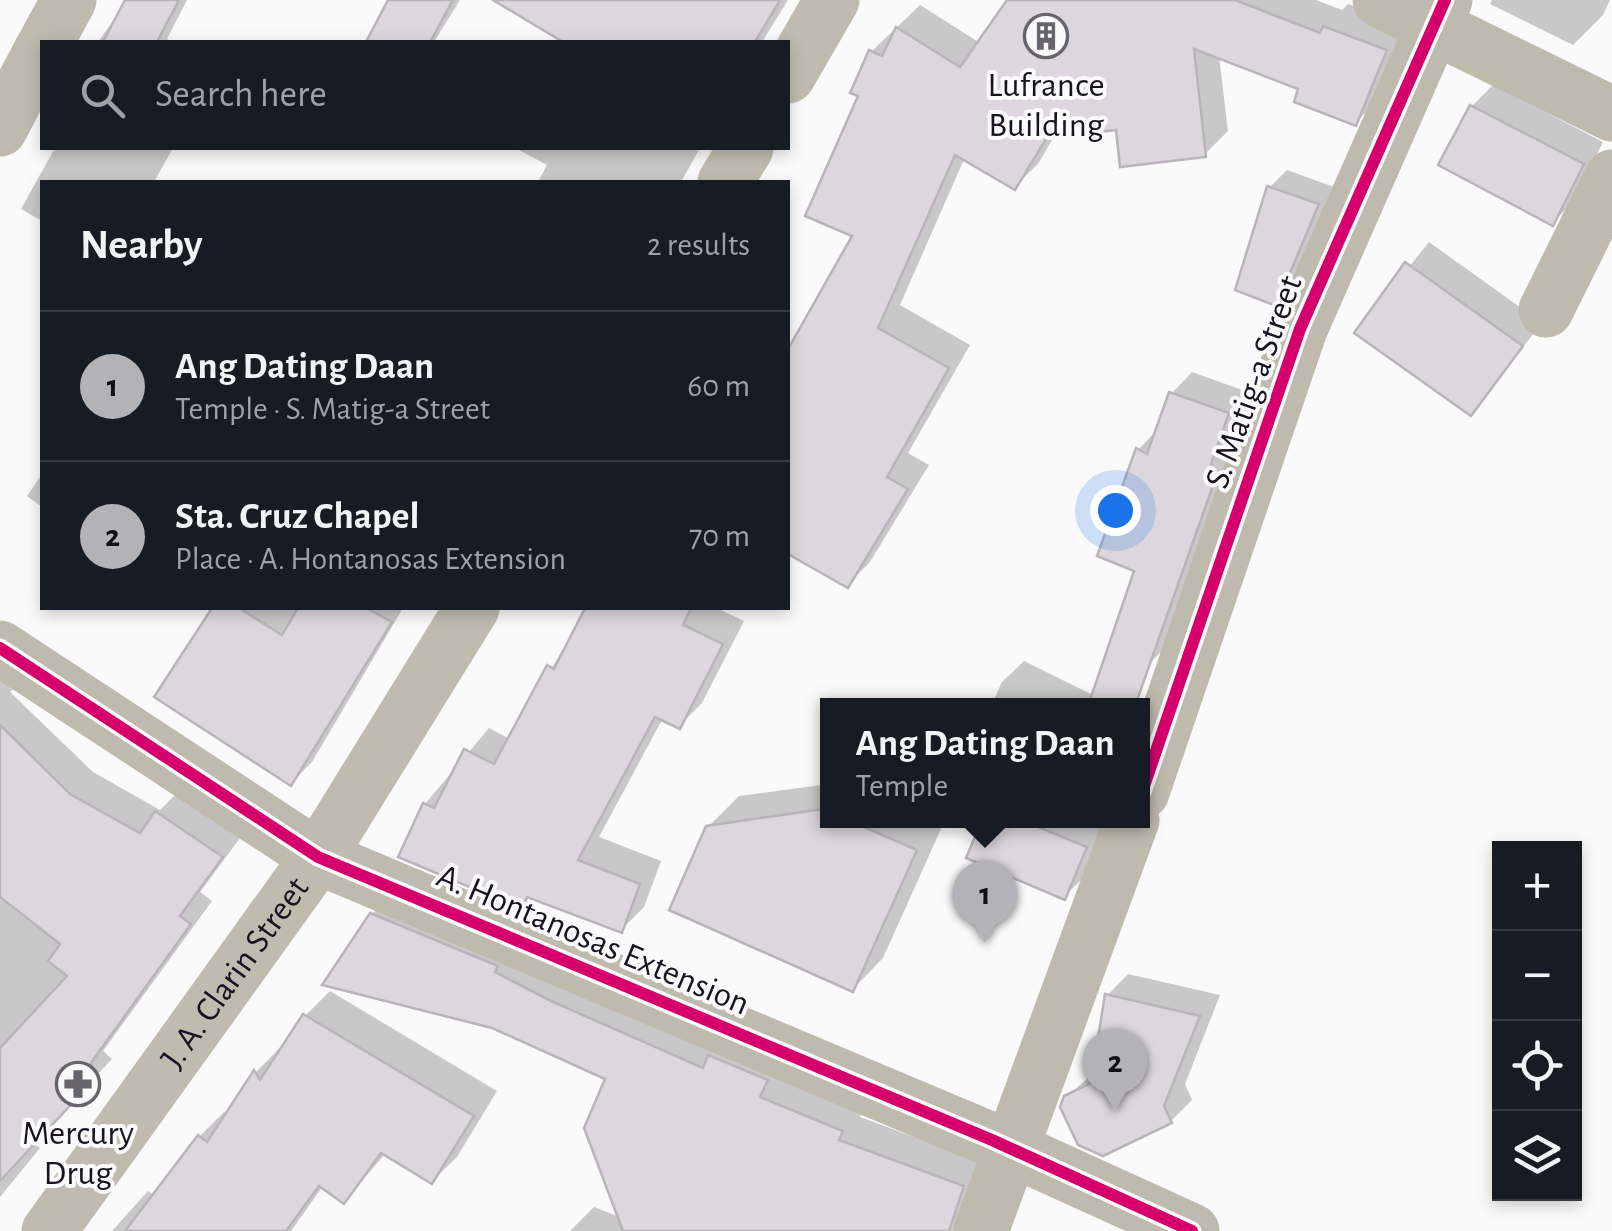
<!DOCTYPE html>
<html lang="en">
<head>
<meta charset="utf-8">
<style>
	body { margin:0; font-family:"Alegreya Sans",sans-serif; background:#242831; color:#f1f3f6 }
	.controls { position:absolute; right:30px; bottom:30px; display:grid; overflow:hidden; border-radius:0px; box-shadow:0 5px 15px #0003 }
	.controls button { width:90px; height:90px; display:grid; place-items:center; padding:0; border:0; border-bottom:2px solid #363941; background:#171b24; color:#f1f3f6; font:50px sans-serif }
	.you { position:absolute; left:1115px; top:510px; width:35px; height:35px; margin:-25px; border:8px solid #fff; border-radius:50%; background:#1a73e8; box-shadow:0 0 0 15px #1a73e833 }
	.badge { display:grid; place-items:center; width:65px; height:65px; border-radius:50%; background:#b3b3b7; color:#111; font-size:32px; font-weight:700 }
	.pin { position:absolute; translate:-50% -82px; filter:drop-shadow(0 2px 5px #0008) }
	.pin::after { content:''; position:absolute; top:52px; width:35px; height:30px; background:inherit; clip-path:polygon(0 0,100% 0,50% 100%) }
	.popup { position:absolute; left:820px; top:698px; width:330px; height:130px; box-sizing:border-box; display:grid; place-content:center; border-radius:0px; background:#171b24; filter:drop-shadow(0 2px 8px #0005); font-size:32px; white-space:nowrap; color:#9ea1a6 }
	.popup b { font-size:38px; color:#f1f3f6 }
	.popup::after { content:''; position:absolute; left:50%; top:100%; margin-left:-20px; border:20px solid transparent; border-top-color:#171b24 }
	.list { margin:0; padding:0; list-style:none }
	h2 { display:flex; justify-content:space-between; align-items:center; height:130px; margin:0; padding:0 40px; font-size:42px }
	h2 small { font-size:32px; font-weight:400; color:#9ea1a6 }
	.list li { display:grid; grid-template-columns:65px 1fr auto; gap:30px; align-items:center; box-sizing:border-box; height:150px; padding:0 40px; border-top:2px solid #363941 }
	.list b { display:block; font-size:38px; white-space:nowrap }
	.list p { margin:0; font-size:32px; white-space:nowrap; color:#9ea1a6 }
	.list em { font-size:32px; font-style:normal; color:#9ea1a6 }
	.icon { flex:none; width:55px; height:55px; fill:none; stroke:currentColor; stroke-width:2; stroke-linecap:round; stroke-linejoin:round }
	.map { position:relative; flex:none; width:1612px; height:1231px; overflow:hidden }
	.search { position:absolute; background:#171b24; box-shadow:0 5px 15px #0003; left:40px; top:40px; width:750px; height:110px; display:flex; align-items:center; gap:25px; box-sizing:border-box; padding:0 35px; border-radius:0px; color:#9ea1a6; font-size:38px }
	.panel { position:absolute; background:#171b24; box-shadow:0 5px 15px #0003; left:40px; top:180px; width:750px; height:430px; border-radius:0px }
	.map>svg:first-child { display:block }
	.shadow { fill:#0003 }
	.building { fill:#dcd7dc; stroke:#b9b4ba; stroke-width:2.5 }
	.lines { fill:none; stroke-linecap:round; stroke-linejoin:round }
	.minor { stroke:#bebaae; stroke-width:55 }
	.major { stroke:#bfbcaf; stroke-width:55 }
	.cycleway-casing { stroke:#fafafa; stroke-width:19 }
	.cycleway { stroke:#d6006c; stroke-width:12 }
	.labels { text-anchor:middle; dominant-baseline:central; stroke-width:8; stroke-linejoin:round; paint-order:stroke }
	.poi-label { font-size:35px; fill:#18131e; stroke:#fafafa }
	.street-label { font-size:35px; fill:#18131e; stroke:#fafafa }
</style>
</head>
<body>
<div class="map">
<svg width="1612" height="1231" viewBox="0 0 1612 1231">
	<rect width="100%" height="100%" fill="#fafafa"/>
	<g class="shadow">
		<polygon points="128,0 187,0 167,39 173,42 98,42"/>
		<polygon points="391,0 460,0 434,42 396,42 375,31"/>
		<polygon points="547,0 788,0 762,42 561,42"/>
		<polygon points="1010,0 1316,0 1342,10 1348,4 1408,27 1378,100 1355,123 1301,87 1219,56 1228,131 1205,154 1119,127 1055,135 1038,164 1015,186 965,157 900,305 970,345 908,453 929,465 870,562 847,585 788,553 788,354 856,235 861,95 871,52 920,5 980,43"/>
		<polygon points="1492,0 1610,0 1603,15 1573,45 1490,4"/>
		<polygon points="1493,85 1603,142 1574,201 1553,222 1472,106"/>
		<polygon points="55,148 173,148 154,182 42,182 42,221 21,209"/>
		<polygon points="515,148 700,148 681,182 538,182 547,165"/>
		<polygon points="1287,170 1334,187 1293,285 1276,303 1270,187"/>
		<polygon points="1429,242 1542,323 1471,413 1357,332"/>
		<polygon points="1192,372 1248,392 1226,453 1236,456 1169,644 1147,666 1137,569 1138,450 1158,429 1171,394"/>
		<polygon points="42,474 42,507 27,496"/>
		<polygon points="215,608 293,608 299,612 301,608 403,608 312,762 291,783 157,697"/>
		<polygon points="587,608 717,608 744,621 702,703 679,726 663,718 599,837 661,861 644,907 621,930 531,896 521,906 425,804 489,728 510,739"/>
		<polygon points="1024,661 1107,702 1105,706 991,706 1002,682"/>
		<polygon points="0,665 19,683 10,692 93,772 160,810 179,791 243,834 200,892 212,901 103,1051 112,1059 34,1143 40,1148 0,1197"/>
		<polygon points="828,784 828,820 945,820 883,958 853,989 708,827 739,796"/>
		<polygon points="985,820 1093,820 1106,826 1086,875 1064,897"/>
		<polygon points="395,891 864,1108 860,1117 985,1163 959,1231 570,1231 594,1207 620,1217 609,1078 372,914"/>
		<polygon points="1128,974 1220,995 1185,1084 1192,1100 1171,1121 1066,1097 1095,1072 1107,996"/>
		<polygon points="330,991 497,1091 457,1157 432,1181 386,1153 344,1201 323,1186 291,1231 112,1231 148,1191 155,1196 199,1137 224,1112 228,1115 256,1072 280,1048 282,1052 305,1016"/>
	</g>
	<g class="building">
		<polygon points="125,0 179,0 157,42 103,42"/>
		<polygon points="388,0 453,0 430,42 366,42"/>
		<polygon points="493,0 780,0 755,42 563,42"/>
		<polygon points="1007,0 1235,0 1320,33 1323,26 1387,50 1356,126 1294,102 1298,89 1194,49 1206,157 1120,167 1116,130 1046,139 1015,190 955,155 878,328 949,368 887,477 908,489 848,588 788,554 788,349 852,236 805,216 858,96 850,93 869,50 882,56 896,27 960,67"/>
		<polygon points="1470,105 1584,164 1553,226 1438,165"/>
		<polygon points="1267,186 1319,204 1276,306 1235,290"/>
		<polygon points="1405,262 1523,346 1471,416 1354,333"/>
		<polygon points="1169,392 1229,413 1207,475 1216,477 1135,706 1088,706 1134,571 1097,556 1136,448 1147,454"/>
		<polygon points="212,608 239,608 282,635 298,608 366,608 392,622 291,786 154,697"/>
		<polygon points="585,608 691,608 683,625 723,644 680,729 655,717 578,860 640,884 622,933 527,897 522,909 398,857 423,803 434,808 464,749 494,764 547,665 554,669"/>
		<polygon points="0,725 70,794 140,833 155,811 223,857 180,916 191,924 83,1074 92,1082 0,1181 0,1048 67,976 48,961 60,944 0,897"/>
		<polygon points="823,809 828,811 828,820 848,820 917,850 853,992 669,910 706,826"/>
		<polygon points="982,820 1021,820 1087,847 1065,900 966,858"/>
		<polygon points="370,913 498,966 495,972 551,1001 703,1068 708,1055 768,1080 760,1097 843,1131 839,1140 964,1186 949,1231 623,1231 584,1128 605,1079 492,1028 322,985"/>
		<polygon points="1105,994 1200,1016 1164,1106 1172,1123 1103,1156 1078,1145 1060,1107 1064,1096 1091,1083"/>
		<polygon points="303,1014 474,1116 432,1184 381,1153 344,1204 319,1186 286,1231 125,1231 198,1135 207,1142 254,1070 260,1080"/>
	</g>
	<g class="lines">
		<g class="minor">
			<polyline points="1380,0 1612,114"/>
			<polyline points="46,42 69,0"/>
			<polyline points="0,129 42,49"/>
			<polyline points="1546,310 1612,177"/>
			<polyline points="0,648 318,857 992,1140 1192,1231"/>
			<polyline points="1142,792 1300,329 1445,0"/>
			<polyline points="981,1231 1132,820"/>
		</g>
		<g class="major">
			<polyline points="788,76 832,0"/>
			<polyline points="725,182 746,148"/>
			<path id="s1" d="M49,1231L318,857L472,608"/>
		</g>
		<defs>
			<g id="cycleway">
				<polyline points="0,648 318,857 992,1140 1192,1231"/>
				<polyline points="1142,792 1300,329 1445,0"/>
			</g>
		</defs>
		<use href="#cycleway" class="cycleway-casing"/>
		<use href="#cycleway" class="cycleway"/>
	</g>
	<defs>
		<symbol id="building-ring" viewBox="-11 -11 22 22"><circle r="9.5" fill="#fafafa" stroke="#67646b" stroke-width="1.5"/><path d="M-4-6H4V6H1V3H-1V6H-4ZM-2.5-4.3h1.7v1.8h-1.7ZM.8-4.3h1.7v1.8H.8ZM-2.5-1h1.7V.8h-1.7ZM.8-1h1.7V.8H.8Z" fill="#67646b"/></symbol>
		<symbol id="pharmacy-ring" viewBox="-11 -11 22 22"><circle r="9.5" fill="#fafafa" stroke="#67646b" stroke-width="1.5"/><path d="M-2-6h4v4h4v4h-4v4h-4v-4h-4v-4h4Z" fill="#67646b"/></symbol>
	</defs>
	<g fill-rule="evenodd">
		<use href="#building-ring" x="1021" y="11" width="50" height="50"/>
		<use href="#pharmacy-ring" x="53" y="1059" width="50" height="50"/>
	</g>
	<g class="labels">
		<g class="poi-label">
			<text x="1046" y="85">Lufrance<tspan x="1046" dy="40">Building</tspan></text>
			<text x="78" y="1133">Mercury<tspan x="78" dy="40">Drug</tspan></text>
		</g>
		<g class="street-label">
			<text transform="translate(1254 382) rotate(-70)">S. Matig-a Street</text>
			<text transform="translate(593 940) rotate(23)">A. Hontanosas Extension</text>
			<text stroke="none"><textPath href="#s1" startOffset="318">J. A. Clarin Street</textPath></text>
		</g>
	</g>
</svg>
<div class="controls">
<button>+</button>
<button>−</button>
<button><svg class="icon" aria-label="locate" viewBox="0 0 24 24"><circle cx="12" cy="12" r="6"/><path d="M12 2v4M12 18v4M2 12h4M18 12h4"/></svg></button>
<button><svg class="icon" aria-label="layers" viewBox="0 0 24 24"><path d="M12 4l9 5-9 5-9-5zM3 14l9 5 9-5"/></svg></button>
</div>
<div class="you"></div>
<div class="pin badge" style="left:985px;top:943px">1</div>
<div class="popup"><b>Ang Dating Daan</b>Temple</div>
<div class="pin badge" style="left:1115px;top:1111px">2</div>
<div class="search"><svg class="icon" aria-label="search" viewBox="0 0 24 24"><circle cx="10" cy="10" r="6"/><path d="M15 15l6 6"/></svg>Search here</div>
<section class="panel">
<h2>Nearby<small>2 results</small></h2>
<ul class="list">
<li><span class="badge">1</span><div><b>Ang Dating Daan</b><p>Temple · S. Matig-a Street</p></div><em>60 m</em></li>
<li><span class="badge">2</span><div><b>Sta. Cruz Chapel</b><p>Place · A. Hontanosas Extension</p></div><em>70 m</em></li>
</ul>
</section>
</div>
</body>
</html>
